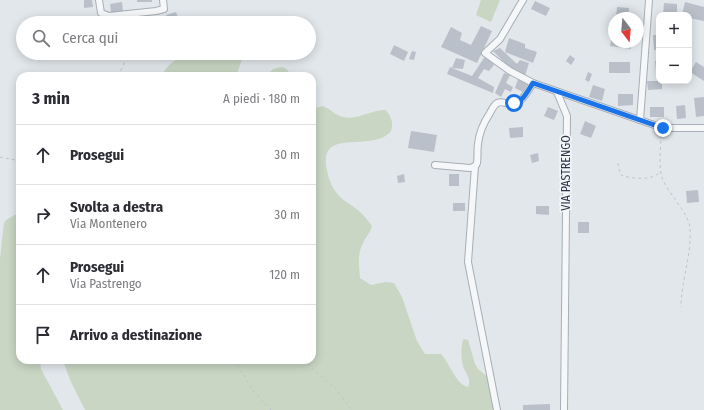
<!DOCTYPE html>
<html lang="it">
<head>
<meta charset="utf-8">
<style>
	body { margin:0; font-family:"Fira Sans Condensed",sans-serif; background:#f7f7f7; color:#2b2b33 }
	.controls { position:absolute; right:12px; top:12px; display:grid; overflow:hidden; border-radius:8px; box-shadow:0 2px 10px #0003 }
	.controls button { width:36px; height:36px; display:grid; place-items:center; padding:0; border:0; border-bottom:1px solid #e1e1e2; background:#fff; color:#2b2b33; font:20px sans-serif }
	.compass { position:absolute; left:608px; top:12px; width:36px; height:36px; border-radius:50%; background:#fff; box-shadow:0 2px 10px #0003; rotate:164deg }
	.stop { position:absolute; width:12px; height:12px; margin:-9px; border:3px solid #1a73e8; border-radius:50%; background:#fff }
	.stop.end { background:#1a73e8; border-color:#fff; box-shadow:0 1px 4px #0008 }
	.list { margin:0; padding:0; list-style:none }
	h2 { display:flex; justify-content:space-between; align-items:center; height:52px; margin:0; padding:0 16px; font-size:17px }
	h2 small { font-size:13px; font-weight:400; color:#7c7c81 }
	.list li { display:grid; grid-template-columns:26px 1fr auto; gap:12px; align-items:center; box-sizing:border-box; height:60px; padding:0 16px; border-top:1px solid #e1e1e2 }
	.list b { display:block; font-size:15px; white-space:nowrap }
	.list p { margin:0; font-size:13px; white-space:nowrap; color:#7c7c81 }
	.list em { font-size:13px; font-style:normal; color:#7c7c81 }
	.icon { flex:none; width:22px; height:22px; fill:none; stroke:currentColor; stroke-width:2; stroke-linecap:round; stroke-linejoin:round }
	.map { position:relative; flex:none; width:704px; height:410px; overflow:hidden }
	.search { position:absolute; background:#fff; box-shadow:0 2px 10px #0003; left:16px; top:16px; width:300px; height:44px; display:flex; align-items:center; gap:10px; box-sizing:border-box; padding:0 14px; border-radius:22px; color:#7c7c81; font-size:15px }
	.panel { position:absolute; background:#fff; box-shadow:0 2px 10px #0003; left:16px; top:72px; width:300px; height:292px; border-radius:12px }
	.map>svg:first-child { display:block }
	.green { fill:#c9d6c3 }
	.building { fill:#b9c0c9 }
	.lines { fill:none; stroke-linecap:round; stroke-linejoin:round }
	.street-casing { stroke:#a7aeb6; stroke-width:8 }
	.path { stroke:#c0c5ca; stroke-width:1; stroke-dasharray:3 3; stroke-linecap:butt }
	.street { stroke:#f5f7f9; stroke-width:6 }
	.route { stroke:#1a73e8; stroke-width:5 }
	.labels { text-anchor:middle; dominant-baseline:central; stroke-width:3.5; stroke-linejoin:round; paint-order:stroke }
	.street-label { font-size:12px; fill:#293544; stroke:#f2f5f8 }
</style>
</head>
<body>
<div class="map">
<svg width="704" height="410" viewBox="0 0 704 410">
	<rect width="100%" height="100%" fill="#e2e7eb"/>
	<g class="green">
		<polygon points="481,0 500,0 491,22 476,15"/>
		<path d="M201,53H244L238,71V76H162C169,59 184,56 201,53Z"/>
		<path d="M281,67C287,67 289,72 291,76H266L273,69Z"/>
		<path d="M323,106C329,108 334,114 340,116C356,122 369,110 385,110C391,115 394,123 391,131C373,153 323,128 326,164C327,174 330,184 336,192C342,201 353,205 360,212C365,216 368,221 372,226C370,233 366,237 363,243C357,254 359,266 360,278L371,285L386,282L394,283L402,297L417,341L425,354H441C449,362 456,385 468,387C472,378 465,373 463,366C461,358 461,347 463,339L468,340L475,364L478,369L488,377L498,410H85L70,380L63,360H312V109Z"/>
		<polygon points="20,212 20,360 40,360 41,369 63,410 0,410 0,259 4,223 6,220"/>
	</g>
	<g class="building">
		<polygon points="84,0 92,0 93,7 84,8"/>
		<rect x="137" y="0" width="15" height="2"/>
		<polygon points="535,1 550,8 546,16 531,9"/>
		<polygon points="122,2 123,11 111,13 110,4"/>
		<polygon points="685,2 704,7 704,21 689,18 689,15 682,15"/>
		<polygon points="664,3 677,4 677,15 663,15"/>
		<polygon points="617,7 629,8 628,18 616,18"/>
		<polygon points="176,12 180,23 169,23 166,15"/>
		<polygon points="151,16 152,23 141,23 140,18"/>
		<polygon points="481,26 492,31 477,63 441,47 451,27 462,33 460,40 471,45"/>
		<polygon points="612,34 614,34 614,42 632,42 631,49 610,46"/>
		<polygon points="653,35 659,35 659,50 654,50"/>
		<polygon points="509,38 525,44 525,48 537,52 533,63 505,52"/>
		<polygon points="394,45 408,52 404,61 390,54"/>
		<polygon points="500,48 517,64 520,60 529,63 525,76 512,70 493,51"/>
		<polygon points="412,51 416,52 414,60 409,59"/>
		<polygon points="486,55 494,65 489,71 484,69 478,78 494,87 493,93 447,74 450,67 452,68 456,58 465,60 463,69 452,68 472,76"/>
		<polygon points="570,55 575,59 571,65 566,61"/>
		<polygon points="659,60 659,71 656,71 655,61"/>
		<rect x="609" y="62" width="21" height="11"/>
		<polygon points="696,62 704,67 704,81 690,72"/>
		<polygon points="588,72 592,74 589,82 585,80"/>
		<polygon points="504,73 510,75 506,83 513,87 511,92 505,89 501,97 495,93"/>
		<polygon points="518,79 527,84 523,92 515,88"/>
		<polygon points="647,81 662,81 662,89 648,90"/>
		<polygon points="593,85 605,89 602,101 589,97"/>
		<polygon points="618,94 633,94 633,105 618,106"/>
		<polygon points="704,97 704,116 696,117 694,98"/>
		<polygon points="685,105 686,118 677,119 676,106"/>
		<polygon points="548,107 558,111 554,120 544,116"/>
		<rect x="650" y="107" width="14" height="10"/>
		<polygon points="585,121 596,126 591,138 580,134"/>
		<polygon points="523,127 523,137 510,138 509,128"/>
		<polygon points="411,131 437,135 434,152 408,148"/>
		<polygon points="538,153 539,161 532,163 530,155"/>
		<polygon points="404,174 405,182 398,183 397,176"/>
		<rect x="449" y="174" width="10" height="12"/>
		<polygon points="698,190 699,202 687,203 686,191"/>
		<rect x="453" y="203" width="12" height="8"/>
		<polygon points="536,206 549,206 549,215 536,214"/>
		<rect x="578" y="222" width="11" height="11"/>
		<polygon points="550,404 550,410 523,410 523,405"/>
	</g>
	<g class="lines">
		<defs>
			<g id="street">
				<polyline points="99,0 101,13 109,16 156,11 164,9 163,0"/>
				<polyline points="523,0 500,39 485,53 510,71 533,83 663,128 704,128"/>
				<polyline points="557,92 567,116 564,410"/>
				<polyline points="640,120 649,0"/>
				<path d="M435,165L470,168C473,167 476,167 477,163C478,157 477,150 478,144C479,134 484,122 490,113C500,92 504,109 518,102C524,99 529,89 533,83"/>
				<polyline points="475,166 468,262 497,410"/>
			</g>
		</defs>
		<use href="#street" class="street-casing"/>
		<g class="path">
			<polyline points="118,76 124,64 121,53"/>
			<path d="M661,135C661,148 658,169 663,180C669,194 689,214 690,228C692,254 681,282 681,307"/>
			<polyline points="0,157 20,161"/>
			<path d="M618,163L619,169L621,175C632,179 652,181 660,172"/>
			<polyline points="234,360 252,389 271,410"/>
			<polyline points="303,360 336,389 351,410"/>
		</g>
		<use href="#street" class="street"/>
	</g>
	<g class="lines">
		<path class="route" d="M514,103C523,102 528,90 533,83L663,128"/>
	</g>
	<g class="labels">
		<g class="street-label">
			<text transform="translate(566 173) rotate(-90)">VIA PASTRENGO</text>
		</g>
	</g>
</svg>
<div class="controls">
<button>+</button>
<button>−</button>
</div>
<svg class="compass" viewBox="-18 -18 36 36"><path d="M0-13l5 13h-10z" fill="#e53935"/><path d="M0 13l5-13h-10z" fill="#7c7c81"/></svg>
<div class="stop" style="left:514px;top:103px"></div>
<div class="stop end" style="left:663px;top:128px"></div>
<div class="search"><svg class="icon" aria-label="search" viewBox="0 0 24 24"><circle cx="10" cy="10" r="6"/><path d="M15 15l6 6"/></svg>Cerca qui</div>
<section class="panel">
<h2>3 min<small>A piedi · 180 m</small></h2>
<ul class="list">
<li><svg class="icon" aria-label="ahead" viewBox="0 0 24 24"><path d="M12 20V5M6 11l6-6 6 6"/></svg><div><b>Prosegui</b></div><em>30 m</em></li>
<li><svg class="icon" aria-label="right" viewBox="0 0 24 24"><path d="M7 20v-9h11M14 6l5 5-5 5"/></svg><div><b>Svolta a destra</b><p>Via Montenero</p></div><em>30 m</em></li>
<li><svg class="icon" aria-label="ahead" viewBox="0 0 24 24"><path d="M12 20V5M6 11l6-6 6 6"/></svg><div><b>Prosegui</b><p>Via Pastrengo</p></div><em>120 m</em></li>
<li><svg class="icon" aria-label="arrive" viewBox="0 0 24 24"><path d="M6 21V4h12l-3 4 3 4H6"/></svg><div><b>Arrivo a destinazione</b></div></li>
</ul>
</section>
</div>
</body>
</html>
